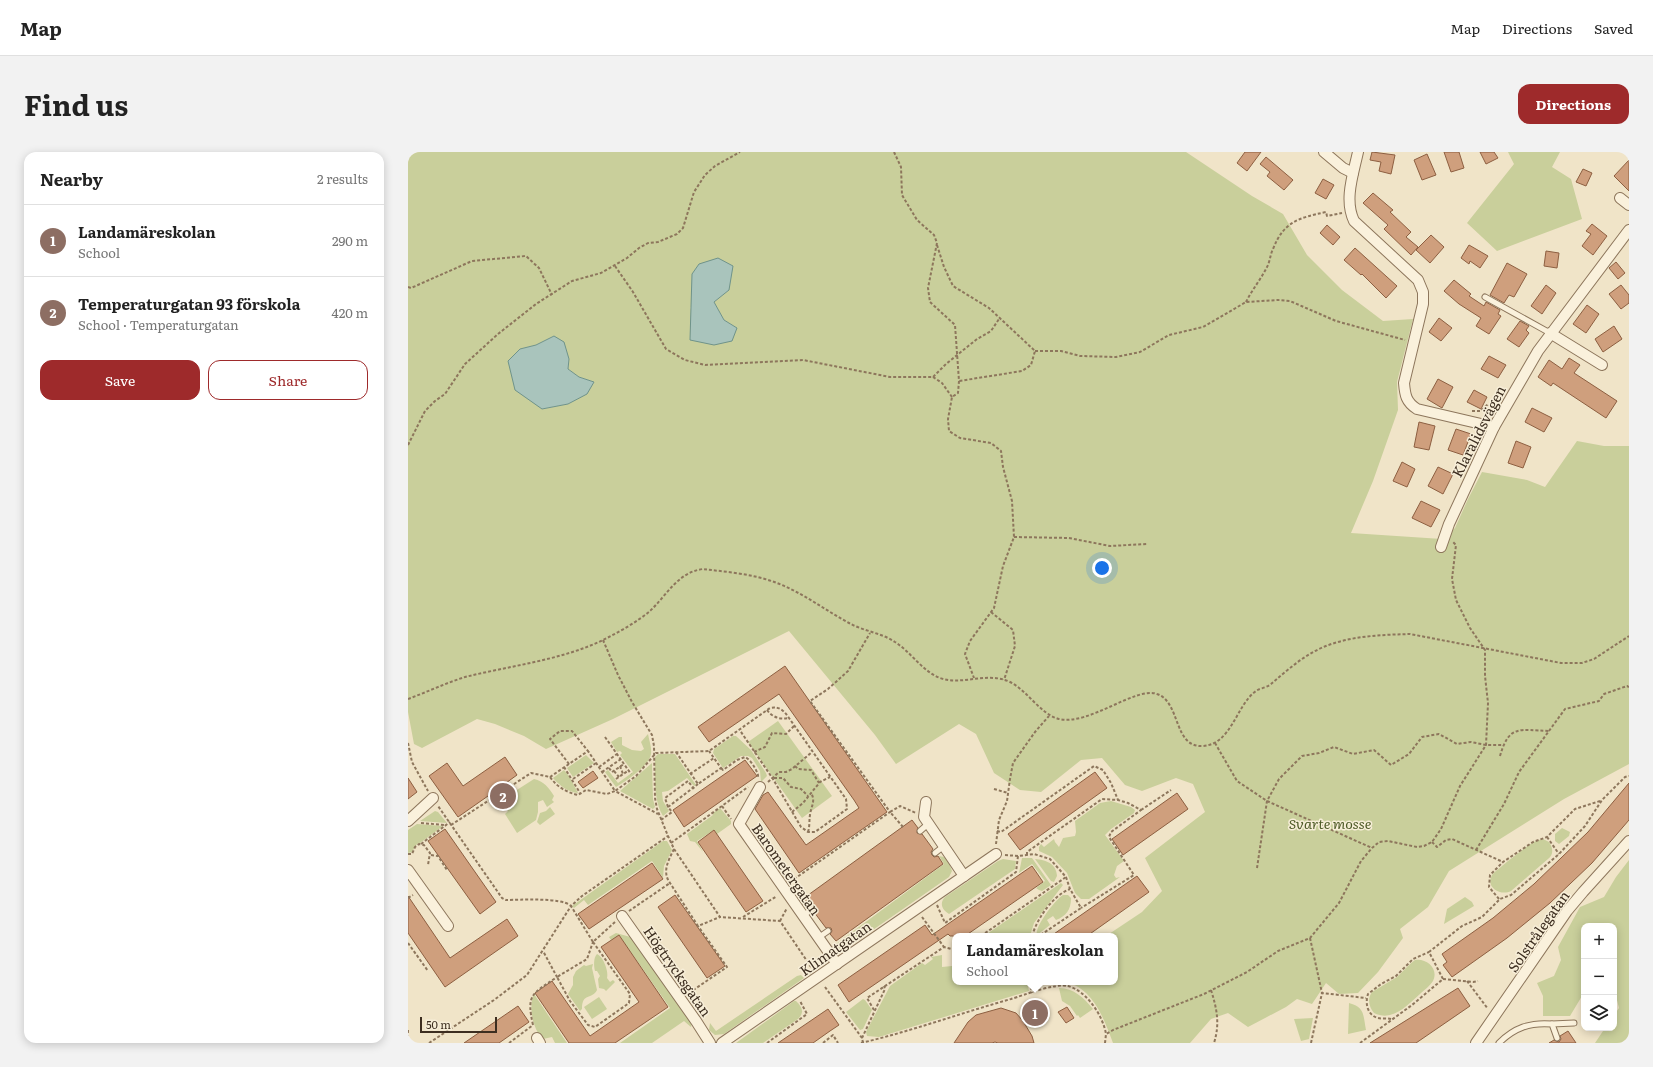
<!DOCTYPE html>
<html lang="en">
<head>
<meta charset="utf-8">
<style>
	body { margin:0; font-family:Literata,serif; background:#f2f2f2; color:#222 }
	.controls { position:absolute; right:12px; bottom:12px; display:grid; overflow:hidden; border-radius:8px; box-shadow:0 2px 10px #0003 }
	.controls button { width:36px; height:36px; display:grid; place-items:center; padding:0; border:0; border-bottom:1px solid #e0e0e0; background:#fff; color:#222; font:20px sans-serif }
	.scale { position:absolute; left:12px; bottom:10px; width:77px; box-sizing:border-box; padding-left:4px; border:2px solid #3d2e20; border-top:0; font-size:11px; line-height:14px; white-space:nowrap; color:#3d2e20; -webkit-text-stroke:3px #f7eed8; paint-order:stroke }
	.you { position:absolute; left:694px; top:416px; width:14px; height:14px; margin:-10px; border:3px solid #fff; border-radius:50%; background:#1a73e8; box-shadow:0 0 0 6px #1a73e833 }
	.badge { display:grid; place-items:center; width:26px; height:26px; border-radius:50%; background:#9e2a2b; color:#fff; font-size:13px; font-weight:700 }
	.pin { position:absolute; translate:-50% -50%; border:2px solid #fff; box-shadow:0 1px 4px #0006 }
	.popup { position:absolute; left:544px; top:781px; width:166px; height:52px; box-sizing:border-box; display:grid; place-content:center; border-radius:8px; background:#fff; filter:drop-shadow(0 1px 3px #0005); font-size:13px; white-space:nowrap; color:#767676 }
	.popup b { font-size:15px; color:#222 }
	.popup::after { content:''; position:absolute; left:50%; top:100%; margin-left:-8px; border:8px solid transparent; border-top-color:#fff }
	.list { margin:0; padding:0; list-style:none }
	h2 { display:flex; justify-content:space-between; align-items:center; height:52px; margin:0; padding:0 16px; font-size:17px }
	h2 small { font-size:13px; font-weight:400; color:#767676 }
	.list li { display:grid; grid-template-columns:26px 1fr auto; gap:12px; align-items:center; box-sizing:border-box; height:72px; padding:0 16px; border-top:1px solid #e0e0e0 }
	.list b { display:block; font-size:15px; white-space:nowrap }
	.list p { margin:0; font-size:13px; white-space:nowrap; color:#767676 }
	.list em { font-size:13px; font-style:normal; color:#767676 }
	.actions { display:flex; gap:8px; padding:12px 16px }
	.actions a { flex:1; padding:9px 0; border:1px solid #9e2a2b; border-radius:12px; text-align:center; font-size:14px; color:#9e2a2b }
	.actions .main { background:#9e2a2b; color:#fff }
	.icon { flex:none; width:22px; height:22px; fill:none; stroke:currentColor; stroke-width:2; stroke-linecap:round; stroke-linejoin:round }
	.map { position:relative; flex:none; width:1221px; height:891px; overflow:hidden; border-radius:12px }
	header { display:flex; align-items:center; gap:24px; box-sizing:border-box; height:56px; padding:0 20px; background:#fff; border-bottom:1px solid #e0e0e0 }
	header strong { font-size:19px }
	nav { display:flex; gap:22px; margin-inline-start:auto; font-size:14px }
	.intro { display:flex; align-items:center; justify-content:space-between; box-sizing:border-box; height:96px; padding:0 24px }
	h1 { margin:0; font-size:28px }
	.button { padding:10px 18px; border-radius:12px; background:#9e2a2b; color:#fff; font-size:14px; font-weight:700 }
	main { display:flex; gap:24px; padding:0 24px }
	aside { flex:1; background:#fff; border-radius:12px; box-shadow:0 2px 10px #0003 }
	.map>svg:first-child { display:block }
	.green { fill:#c9cf9b; fill-rule:evenodd }
	.water { fill:#a9c4bc; stroke:#6f938a }
	.building { fill:#cf9f7d; stroke:#8d5f41 }
	.lines { fill:none; stroke-linecap:round; stroke-linejoin:round }
	.service-casing { stroke:#8d765c; stroke-width:7 }
	.minor-casing { stroke:#8d765c; stroke-width:12 }
	.path { stroke:#8d765c; stroke-width:2; stroke-dasharray:3 2; stroke-linecap:butt }
	.service { stroke:#faf1dc; stroke-width:5 }
	.minor { stroke:#faf1dc; stroke-width:10 }
	.labels { text-anchor:middle; dominant-baseline:central; stroke-width:3; stroke-linejoin:round; paint-order:stroke }
	.street-label { font-size:14px; fill:#3d2e20; stroke:#f7eed8 }
	.park-label { font-size:14px; font-style:italic; fill:#4d5a26; stroke:#f7eed8 }
</style>
</head>
<body>
<header>
<strong>Map</strong>
<nav><a>Map</a><a>Directions</a><a>Saved</a></nav>
</header>
<div class="intro"><h1>Find us</h1><a class="button">Directions</a></div>
<main>
<aside>
<h2>Nearby<small>2 results</small></h2>
<ul class="list">
<li><span class="badge" style="background:#8d6e63">1</span><div><b>Landamäreskolan</b><p>School</p></div><em>290 m</em></li>
<li><span class="badge" style="background:#8d6e63">2</span><div><b>Temperaturgatan 93 förskola</b><p>School · Temperaturgatan</p></div><em>420 m</em></li>
</ul>
<div class="actions"><a class="main">Save</a><a>Share</a></div>
</aside>
<div class="map">
<svg width="1221" height="891" viewBox="0 0 1221 891">
	<rect width="100%" height="100%" fill="#f0e4c8"/>
	<g class="green">
		<path d="M0,0H778L844,44L875,62L899,103L934,138L975,169L1005,167L989,230L990,258L965,329L943,381L1034,387L1047,376L1060,347L1074,320L1119,328L1137,335L1169,289L1196,294H1221V612L1156,647L1041,719L1020,755L992,777L995,786L970,820L950,841L931,842L918,831L904,852L889,847L878,855L840,875L820,861L803,867L782,891H705C696,867 686,838 659,830H707V784H698L734,760L754,739L737,706L797,660L785,632L768,626L734,639L717,633L694,606L673,608L633,640L612,638L586,621L568,582L551,572L488,612L467,583L381,479L205,567L138,597L116,584L87,572L69,567L14,596L6,592L0,560ZM321,138L306,150L316,168L329,176L282,156ZM146,184L161,207L160,217L171,225L186,230L178,242L160,252L134,257L112,197L128,193Z"/>
		<polygon points="1100,0 1152,0 1144,15 1163,27 1174,67 1089,99 1059,71 1106,12"/>
		<polygon points="370,569 424,644 394,666 340,590"/>
		<path d="M240,582C241,588 244,596 243,602C241,614 218,629 208,635L197,620L200,618L210,631L225,620L212,603L214,601L212,599L209,600L203,590L211,585H214V593L224,598L233,599L236,597L233,590Z"/>
		<polygon points="325,584 328,584 343,598 358,621 359,624 353,630 352,619 344,606 340,604 333,604 315,616 305,601 306,597"/>
		<path d="M267,602L288,633L286,634L279,626L260,639L254,640L255,649L261,659L255,664C245,648 247,622 247,605L250,602Z"/>
		<polygon points="178,603 186,611 165,625 159,616"/>
		<polygon points="244,611 245,647 247,655 245,657 212,639"/>
		<path d="M156,618L161,624L170,641C160,640 152,634 145,626Z"/>
		<path d="M126,627C136,629 141,636 146,644L144,648L146,650L139,655L135,648L130,650V660L128,668L109,681L97,662L100,659L97,655L105,650L101,643Z"/>
		<polygon points="703,649 723,655 727,658 726,661 703,677 697,683 716,709 709,714 706,723 708,726 712,725 681,747 673,747 667,741 659,721 644,705 631,699 631,695 633,692 636,695 646,687 647,690 651,695 655,686 667,684 668,680 667,669 692,651"/>
		<polygon points="142,655 147,662 132,673 129,670 132,661 138,659"/>
		<polygon points="312,656 323,669 323,672 309,682 306,678 289,689 295,700 287,690 282,689 279,682 305,663 305,661"/>
		<polygon points="27,659 30,660 39,671 12,669"/>
		<polygon points="9,672 35,674 12,691 9,692 4,700 0,701 0,678"/>
		<polygon points="1154,676 1162,680 1161,684 1151,692 1147,689 1147,682"/>
		<path d="M1135,687L1141,690C1145,696 1146,702 1140,707L1103,739C1093,744 1077,736 1084,723C1087,719 1121,692 1126,690C1129,688 1132,688 1135,687Z"/>
		<polygon points="255,689 259,689 264,698 256,714 255,726 244,709 180,753 176,748 166,756 164,754"/>
		<polygon points="531,704 536,705 541,711 544,719 541,725 436,798 429,799 424,795 536,712"/>
		<polygon points="614,706 624,706 643,733 634,739 631,738 628,736 637,729 624,712 611,721"/>
		<path d="M595,707L608,709L607,717L541,762C534,758 531,751 537,745L590,709Z"/>
		<path d="M627,707C638,708 648,711 649,724L646,730L643,729Z"/>
		<polygon points="1221,708 1221,891 1187,891 1197,876 1206,876 1206,863 1211,856 1208,844 1206,841 1206,774 1176,774 1176,843 1174,844 1162,864 1135,864 1135,844 1129,831 1146,824 1153,808 1150,795 1172,755 1196,745 1208,725"/>
		<polygon points="653,731 655,733 626,771 622,784 576,784"/>
		<path d="M655,743H660L663,746C663,758 658,764 648,768L645,764L639,768L642,773L629,783C626,775 648,747 655,743Z"/>
		<polygon points="1057,745 1064,750 1066,754 1036,772 1039,757"/>
		<polygon points="208,781 226,786 284,871 283,875 276,869 244,891 212,891 262,856 211,783 203,788 201,785"/>
		<path d="M189,802C196,805 201,821 199,826L202,830L205,828L207,830L198,839L196,837L191,836L190,827L192,824L189,819H187C186,815 185,806 189,802Z"/>
		<polygon points="534,803 534,815 544,814 547,821 547,830 619,830 621,839 471,885 459,884 458,880 482,834 514,811 517,813 525,807 523,805"/>
		<path d="M1007,808C1019,806 1031,817 1025,829C1022,834 1016,838 1012,842C998,854 985,870 966,861C961,855 959,847 964,840L989,825L1002,812Z"/>
		<path d="M185,812L184,816L189,838C184,848 174,840 174,857L172,859L160,842L165,833V825L168,819L176,813L178,814Z"/>
		<polygon points="393,823 396,826 316,882 307,883 301,878 302,871 308,879 389,824"/>
		<path d="M651,836C666,836 676,846 685,857L672,866L670,863L669,864L662,854L654,849Z"/>
		<path d="M126,842L159,891H147L144,885L135,887C125,878 120,855 126,842Z"/>
		<polygon points="191,845 199,857 184,867 176,855"/>
		<polygon points="455,847 457,848 464,858 455,877 452,878 438,860"/>
		<path d="M386,849H388C394,855 397,860 390,867L355,891H328Z"/>
		<path d="M941,851C957,855 955,863 958,878L940,882Z"/>
		<polygon points="905,866 901,887 893,889 886,867"/>
	</g>
	<g class="water">
		<polygon points="310,106 325,114 321,138 306,150 316,168 329,176 324,189 306,193 282,188 284,122 291,112"/>
		<polygon points="146,184 156,190 161,207 160,217 171,225 186,230 179,242 160,252 134,257 107,238 100,209 112,197 128,193"/>
	</g>
	<g class="building">
		<polygon points="837,0 853,0 839,19 829,11"/>
		<polygon points="964,0 987,3 983,22 971,19 973,10 962,8"/>
		<polygon points="1036,0 1051,0 1056,16 1043,20"/>
		<polygon points="1072,0 1086,0 1090,6 1078,12"/>
		<polygon points="1019,2 1028,23 1014,28 1006,8"/>
		<polygon points="858,5 885,28 876,38 859,24 862,20 852,12"/>
		<polygon points="1221,8 1221,39 1206,24"/>
		<polygon points="1175,17 1184,21 1178,34 1168,30"/>
		<polygon points="915,27 926,33 918,47 907,41"/>
		<polygon points="965,41 985,58 982,60 1003,80 998,85 1010,95 1003,103 976,77 980,73 955,51"/>
		<polygon points="1184,72 1199,84 1185,103 1174,94 1183,82 1178,79"/>
		<polygon points="919,73 932,85 925,93 912,81"/>
		<polygon points="1023,83 1036,95 1022,111 1008,98"/>
		<polygon points="1061,93 1080,104 1072,116 1062,109 1061,112 1053,106"/>
		<polygon points="947,96 989,134 978,146 954,122 953,123 936,108"/>
		<polygon points="1138,99 1151,101 1149,116 1136,114"/>
		<polygon points="1208,110 1217,121 1210,127 1201,116"/>
		<polygon points="1099,111 1119,122 1106,145 1101,143 1096,151 1082,143"/>
		<polygon points="1046,128 1063,142 1061,144 1076,154 1078,150 1092,158 1090,162 1093,164 1081,182 1068,174 1073,166 1051,152 1036,139"/>
		<polygon points="1138,133 1148,141 1134,162 1123,154"/>
		<polygon points="1213,133 1221,143 1221,151 1213,157 1201,142"/>
		<polygon points="1179,153 1191,162 1178,181 1165,172"/>
		<polygon points="1031,166 1044,176 1033,189 1021,180"/>
		<polygon points="1112,169 1121,174 1118,178 1121,181 1111,195 1099,187"/>
		<polygon points="1206,174 1214,187 1195,200 1187,187"/>
		<polygon points="1081,204 1098,213 1090,226 1073,217"/>
		<polygon points="1161,206 1172,213 1166,221 1209,249 1198,266 1145,231 1143,234 1130,225 1141,208 1154,217"/>
		<polygon points="1030,227 1045,235 1034,256 1019,247"/>
		<polygon points="1066,238 1079,245 1073,257 1059,250"/>
		<polygon points="1124,256 1144,266 1136,280 1117,270"/>
		<polygon points="1011,270 1027,274 1021,298 1006,295"/>
		<polygon points="1048,277 1063,282 1055,303 1040,298"/>
		<polygon points="1108,289 1123,295 1115,316 1100,311"/>
		<polygon points="994,310 1007,317 999,335 985,329"/>
		<polygon points="1030,315 1045,322 1035,342 1020,334"/>
		<polygon points="1013,349 1032,358 1023,375 1004,366"/>
		<polygon points="377,514 479,660 391,721 347,657 355,643 360,640 398,693 451,656 446,648 371,542 301,590 290,575"/>
		<polygon points="97,605 109,623 91,636 100,648 89,656 80,644 50,665 21,624 39,611 55,634"/>
		<polygon points="337,608 349,624 276,675 265,658"/>
		<polygon points="185,619 190,626 175,636 170,630"/>
		<polygon points="687,620 699,636 612,698 600,682"/>
		<polygon points="0,626 9,640 0,647"/>
		<polygon points="1221,631 1221,668 1184,711 1142,751 1099,786 1044,825 1035,813 1039,810 1034,802 1085,766 1126,732 1180,680"/>
		<polygon points="769,641 780,657 715,703 704,687"/>
		<polygon points="504,668 510,676 509,681 514,682 525,697 523,700 524,703 526,705 530,704 535,712 428,789 422,782 424,779 423,776 418,776 406,760 407,755 405,753 402,754 396,746"/>
		<polygon points="37,677 88,750 72,762 20,689"/>
		<polygon points="306,678 355,749 338,760 290,690"/>
		<polygon points="244,711 255,727 181,777 170,762"/>
		<polygon points="624,714 635,730 557,784 542,784 540,782 441,850 430,833 517,773 524,783"/>
		<polygon points="729,724 741,740 679,784 643,784"/>
		<polygon points="267,743 317,814 299,826 250,755"/>
		<polygon points="0,744 42,806 99,767 110,784 37,835 0,781"/>
		<polygon points="211,783 260,855 207,891 161,891 127,841 144,829 182,884 231,850 193,795"/>
		<polygon points="1050,836 1062,854 1008,891 962,891"/>
		<polygon points="110,854 121,870 91,891 56,891"/>
		<polygon points="659,855 666,866 658,871 650,860"/>
		<polygon points="593,856 608,861 615,869 624,884 626,891 590,891 587,890 584,891 546,891 560,870 568,863"/>
		<polygon points="420,857 431,873 422,879 405,891 370,891"/>
		<polygon points="1160,879 1168,891 1141,891 1146,888 1151,890 1153,887 1152,884"/>
	</g>
	<g class="lines">
		<defs>
			<g id="service">
				<polyline points="1077,145 1142,181"/>
				<polyline points="512,679 520,672"/>
				<polyline points="527,701 536,694"/>
				<polyline points="395,764 404,757"/>
				<polyline points="410,786 420,779"/>
				<polyline points="1144,872 1166,871"/>
				<path d="M1091,891C1106,876 1122,870 1144,872L1149,886"/>
			</g>
			<g id="minor">
				<polyline points="916,0 935,16 945,21"/>
				<path d="M950,0C945,23 936,48 946,69L1010,128L1015,140V152L996,231C997,243 998,250 1009,257L1086,275"/>
				<polyline points="1212,46 1221,53"/>
				<polyline points="1142,181 1194,213"/>
				<polyline points="1033,395 1041,372 1086,275 1130,199 1221,78"/>
				<polyline points="352,635 331,672 429,812"/>
				<polyline points="518,650 516,665 556,724"/>
				<polyline points="0,669 25,646"/>
				<polyline points="0,718 40,774"/>
				<polyline points="214,764 288,869 302,891"/>
				<polyline points="129,886 132,891"/>
				<polyline points="314,891 588,702"/>
				<polyline points="1068,891 1159,759 1175,740 1221,689"/>
			</g>
		</defs>
		<use href="#service" class="service-casing"/>
		<use href="#minor" class="minor-casing"/>
		<g class="path">
			<polyline points="486,0 493,15 494,43 509,68 526,83 529,91 520,136 522,150 547,173 551,229 550,241 544,245 540,267 541,279 552,286 583,291 593,299 595,315 604,349 606,385 595,414 586,456 562,489 557,502 566,526"/>
			<polyline points="529,93 536,115 545,134 581,156 627,199 623,213 614,219 551,229"/>
			<polyline points="207,114 225,140 258,197 277,208 297,213 395,208 482,225 525,225 538,212 569,187 583,179 591,167"/>
			<polyline points="0,135 3,136 64,109 118,104 131,116 144,143"/>
			<path d="M838,150C844,138 853,127 859,115C862,110 862,103 865,97C876,69 891,66 918,60L919,64L934,61"/>
			<polyline points="627,199 653,199 672,204 708,205 732,200 761,183 795,175 838,150 870,148 882,149 928,169 997,188"/>
			<polyline points="525,225 534,231 544,245"/>
			<polyline points="1064,259 1073,259 1080,252 1086,256"/>
			<polyline points="0,293 17,259 27,249 37,242 57,212 90,182 128,152 164,129 193,121 219,106 231,96 240,91 250,90 269,82 275,76 286,40 297,23 307,14 332,0"/>
			<polyline points="606,385 661,386 702,394 739,392"/>
			<polyline points="583,460 605,478 607,494 596,528"/>
			<polyline points="195,488 210,523 224,550 244,583 246,594 247,646 249,657 260,684 266,697 312,765 372,769 403,815"/>
			<path d="M0,547C19,540 38,531 57,525C101,514 154,508 195,488C211,480 229,470 242,459C259,443 270,420 295,417C319,420 346,422 369,431C395,441 417,458 441,471C455,479 474,481 487,490C503,500 514,519 532,526C555,534 579,519 602,530C620,539 632,562 651,567C681,574 728,534 749,542C773,550 765,596 795,594C824,592 828,553 848,539C852,536 858,536 863,532C875,522 888,510 902,502C931,484 969,483 1002,482L1153,511H1174L1186,507L1221,484"/>
			<path d="M359,558C364,565 372,568 381,566"/>
			<polyline points="197,585 223,622"/>
			<polyline points="0,591 4,610 20,639"/>
			<polyline points="807,591 829,629 859,649 964,696"/>
			<polyline points="268,600 290,632 313,616 301,599"/>
			<polyline points="346,600 357,595 364,581 378,582 386,574"/>
			<path d="M1092,604C1101,572 1112,578 1141,579"/>
			<polyline points="161,612 142,587 152,579 164,579 180,599"/>
			<polyline points="212,614 215,622"/>
			<polyline points="387,614 390,617 403,618 411,631"/>
			<polyline points="156,615 172,641"/>
			<polyline points="191,615 209,602"/>
			<polyline points="201,616 204,620 216,612"/>
			<path d="M313,616L315,618L329,608L337,605C343,608 348,617 350,623V625"/>
			<polyline points="206,619 211,625"/>
			<polyline points="194,620 213,607"/>
			<polyline points="282,622 306,606"/>
			<path d="M142,625L180,599L207,639L228,624L248,601L301,599L362,556C372,554 376,559 381,566L438,647L439,657L407,680H400L393,675L365,627L331,577"/>
			<polyline points="366,626 375,626 383,635 393,637 400,644"/>
			<polyline points="165,627 188,611"/>
			<polyline points="208,627 221,618"/>
			<polyline points="360,630 371,620 378,620 384,617 404,600"/>
			<polyline points="586,637 600,641"/>
			<polyline points="314,654 323,667"/>
			<polyline points="260,655 257,646 280,629 286,637"/>
			<polyline points="733,658 763,638"/>
			<polyline points="384,660 395,651 412,630 422,625"/>
			<polyline points="253,668 264,660 260,655 290,632"/>
			<polyline points="13,671 36,673"/>
			<path d="M43,673L123,621L142,625C149,635 158,640 170,643L178,638L199,642L207,639L250,662"/>
			<polyline points="495,675 482,660 492,654 508,661"/>
			<polyline points="589,679 593,680 686,614 695,618 703,631 710,648"/>
			<path d="M400,680C402,674 401,668 402,663C403,654 408,649 403,641"/>
			<polyline points="1139,685 1151,702"/>
			<polyline points="1024,690 1029,695 1038,688 1044,687 1095,710"/>
			<polyline points="263,691 340,635"/>
			<polyline points="13,692 42,670"/>
			<polyline points="588,692 591,668 599,649 602,627 605,611 627,580 641,564"/>
			<path d="M266,697C260,709 254,720 262,731L290,774L312,765"/>
			<polyline points="1068,698 1096,652 1111,620 1157,557 1191,549 1196,542 1219,534 1221,535"/>
			<polyline points="0,702 4,702 7,695 11,692 16,693 22,701 20,713"/>
			<polyline points="23,703 30,704 39,718"/>
			<polyline points="597,703 610,704 626,702 642,707 658,725 662,737 673,756 631,784"/>
			<polyline points="619,703 619,700 694,647 710,648 720,651 733,658 703,680 701,685 726,723 673,756"/>
			<polyline points="849,716 859,649 871,627 894,604 911,601 926,595 945,602 966,598 983,613 1001,602 1014,585 1031,582 1049,592 1063,590 1078,593 1095,593"/>
			<polyline points="382,730 482,660 402,549 420,537 440,519 462,481"/>
			<polyline points="0,746 5,743"/>
			<polyline points="1091,747 1081,735 1082,723 1095,710 1125,690 1139,685 1167,657 1192,649"/>
			<polyline points="529,753 537,771 608,720 610,704"/>
			<polyline points="221,759 262,731"/>
			<polyline points="335,765 369,744"/>
			<polyline points="514,765 536,795"/>
			<polyline points="372,769 379,756"/>
			<polyline points="207,770 185,790 163,754 174,744 260,684"/>
			<polyline points="573,784 658,725"/>
			<path d="M624,784C629,767 644,744 662,737"/>
			<polyline points="902,786 914,841"/>
			<polygon points="185,790 222,842 221,851 187,875 180,873 162,849 149,825 179,807"/>
			<polyline points="0,791 20,819"/>
			<polyline points="1035,827 1065,830 1070,829"/>
			<polyline points="1059,829 1080,857"/>
			<polyline points="622,830 624,841"/>
			<polyline points="417,835 454,886"/>
			<path d="M803,838C809,857 812,872 806,891"/>
			<polyline points="281,841 319,815 290,774"/>
			<polyline points="466,858 459,846 536,795 547,798"/>
			<path d="M983,867C979,866 974,867 970,866C959,863 957,851 960,842L973,832L988,824L1005,807L1021,800"/>
			<polyline points="0,878 0,884"/>
			<path d="M21,891L86,848L119,823L163,754C154,745 111,748 98,748L94,746L30,654"/>
			<path d="M101,891L125,873C118,842 124,842 149,825L135,799"/>
			<polyline points="359,891 399,862 392,849"/>
			<polyline points="415,891 425,883 430,891"/>
			<path d="M453,891C504,879 553,861 603,847C616,843 647,831 660,834C679,839 695,864 698,882"/>
			<polyline points="455,891 454,886 477,837 476,834"/>
			<polyline points="697,891 698,882 705,878 796,842 839,820 870,799 902,786 931,751 953,709 964,696 971,690 980,689 1009,695 1016,694 1024,690 1033,677 1052,634 1078,593 1080,551 1077,524 1077,498 1062,476 1048,448 1044,427 1048,393 1045,390"/>
			<polyline points="903,891 914,841 958,846"/>
			<polyline points="952,891 1004,853 1035,827 1021,800 1054,774 1074,765 1092,747 1103,743 1151,702 1177,674 1194,648 1217,625 1221,624"/>
		</g>
		<use href="#service" class="service"/>
		<use href="#minor" class="minor"/>
	</g>
	<g class="labels">
		<g class="street-label">
			<text transform="translate(1070 279) rotate(-63)">Klaralidsvägen</text>
			<text transform="translate(379 717) rotate(55)">Barometergatan</text>
			<text transform="translate(1130 779) rotate(-55)">Solstrålegatan</text>
			<text transform="translate(427 796) rotate(-35)">Klimatgatan</text>
			<text transform="translate(270 819) rotate(55)">Högtrycksgatan</text>
		</g>
		<g class="park-label">
			<text x="922" y="671">Svarte mosse</text>
		</g>
	</g>
</svg>
<div class="controls">
<button>+</button>
<button>−</button>
<button><svg class="icon" aria-label="layers" viewBox="0 0 24 24"><path d="M12 4l9 5-9 5-9-5zM3 14l9 5 9-5"/></svg></button>
</div>
<div class="scale">50 m</div>
<div class="you"></div>
<div class="pin badge" style="left:627px;top:861px;background:#8d6e63">1</div>
<div class="popup"><b>Landamäreskolan</b>School</div>
<div class="pin badge" style="left:95px;top:644px;background:#8d6e63">2</div>
</div>
</main>
</body>
</html>
